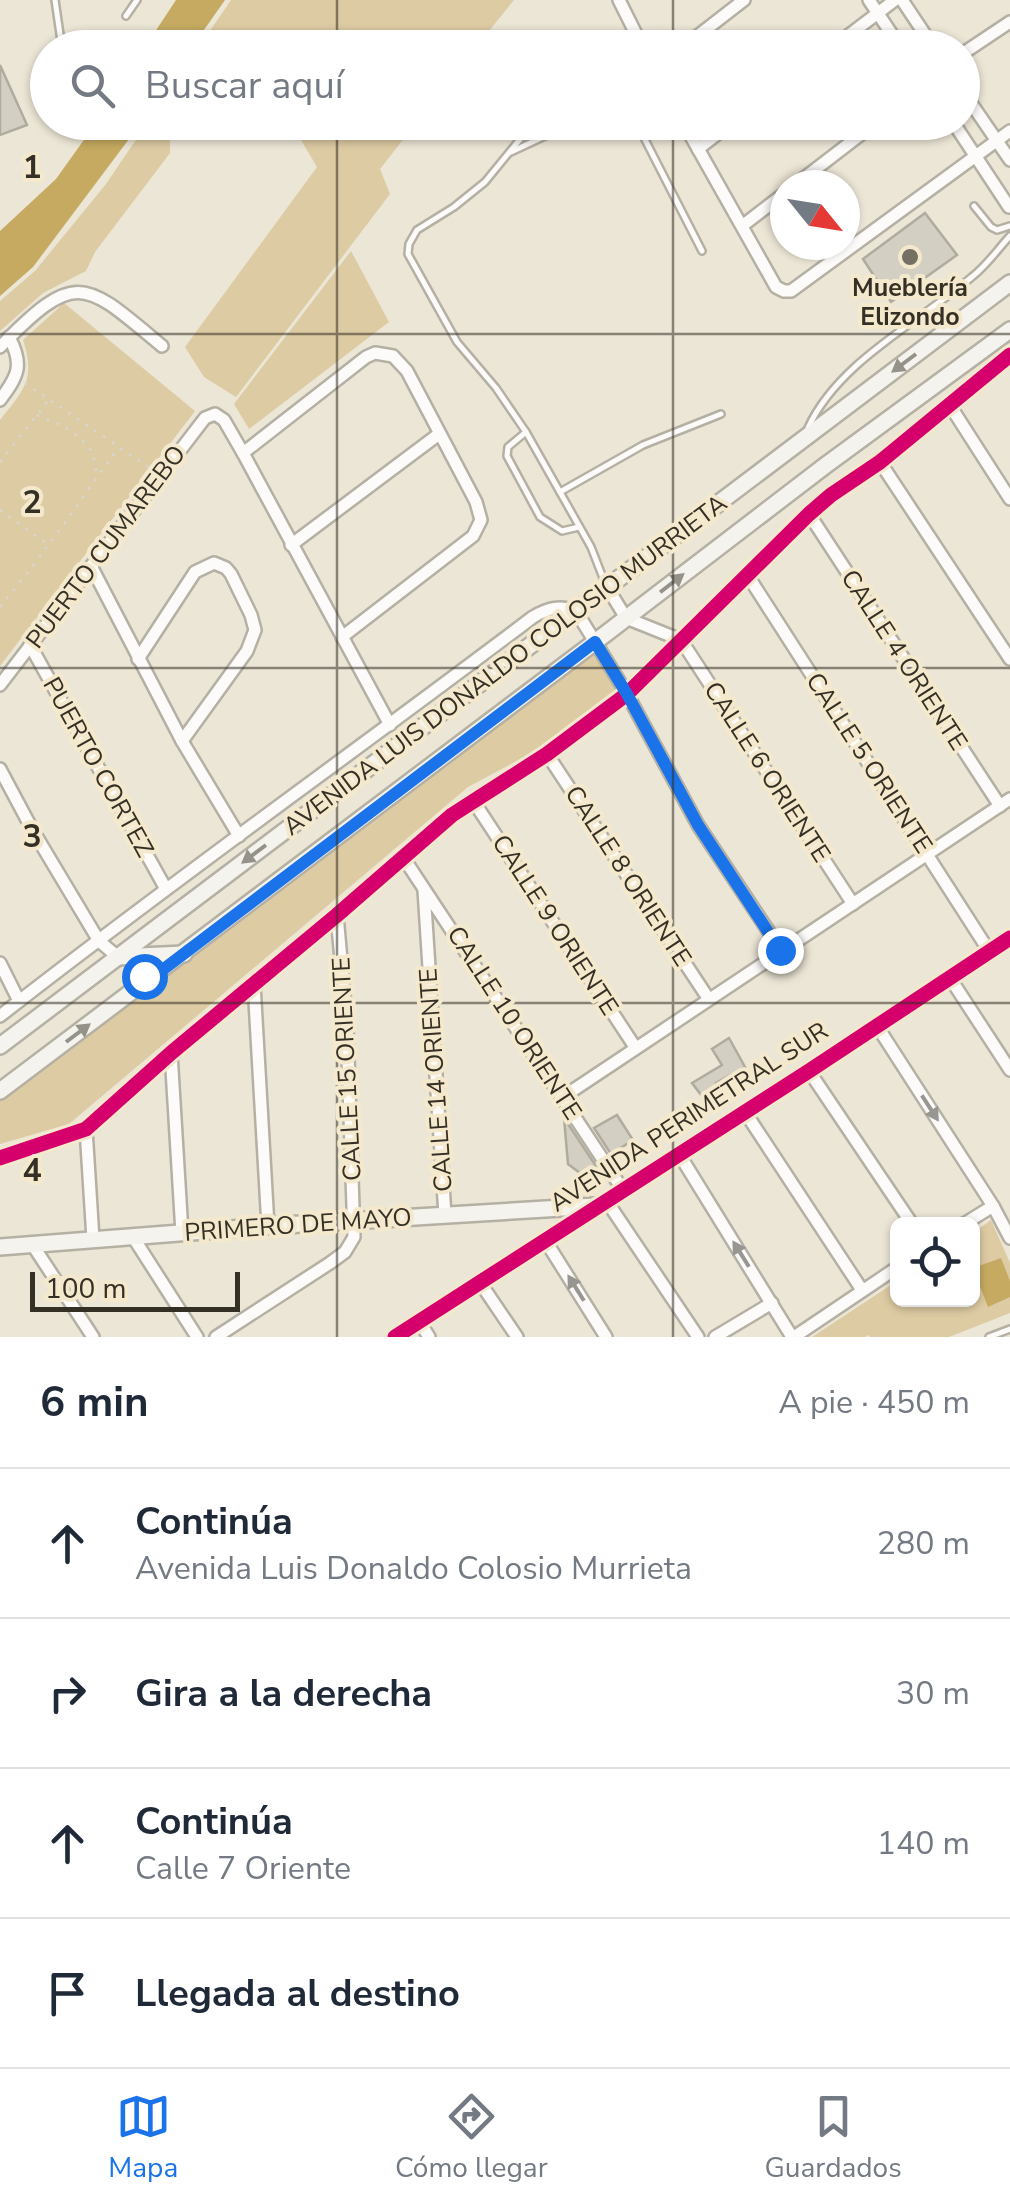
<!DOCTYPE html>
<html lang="es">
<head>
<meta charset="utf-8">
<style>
	body { margin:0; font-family:"Nunito Sans",sans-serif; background:#f2f2f3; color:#1f2937 }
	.controls { position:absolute; right:30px; bottom:30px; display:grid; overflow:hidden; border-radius:15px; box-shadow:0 2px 8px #0004 }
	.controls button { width:90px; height:90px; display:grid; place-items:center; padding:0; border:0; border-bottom:2px solid #e0e1e3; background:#fff; color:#1f2937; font:50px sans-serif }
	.compass { position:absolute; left:770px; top:170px; width:90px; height:90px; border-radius:50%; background:#fff; box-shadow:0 2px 8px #0004; rotate:120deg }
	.scale { position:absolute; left:30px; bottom:25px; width:210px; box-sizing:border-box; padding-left:10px; border:5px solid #353026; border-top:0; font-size:28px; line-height:35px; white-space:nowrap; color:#353026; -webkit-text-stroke:8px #f5e9cd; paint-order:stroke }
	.stop { position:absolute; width:30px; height:30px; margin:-22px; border:8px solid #1a73e8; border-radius:50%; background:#fff }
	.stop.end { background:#1a73e8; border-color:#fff; box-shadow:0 2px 10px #0008 }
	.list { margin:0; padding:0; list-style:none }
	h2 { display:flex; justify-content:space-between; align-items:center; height:130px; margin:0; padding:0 40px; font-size:42px }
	h2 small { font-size:32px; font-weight:400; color:#747a83 }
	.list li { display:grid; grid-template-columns:65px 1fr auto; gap:30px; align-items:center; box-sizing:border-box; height:150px; padding:0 40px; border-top:2px solid #e0e1e3 }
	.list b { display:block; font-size:38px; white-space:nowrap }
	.list p { margin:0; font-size:32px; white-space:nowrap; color:#747a83 }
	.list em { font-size:32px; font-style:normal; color:#747a83 }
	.icon { flex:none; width:55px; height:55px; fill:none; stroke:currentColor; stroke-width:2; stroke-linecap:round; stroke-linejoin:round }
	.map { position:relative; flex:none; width:1010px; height:1337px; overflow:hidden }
	.search { position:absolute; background:#fff; box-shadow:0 2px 8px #0004; left:30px; right:30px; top:30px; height:110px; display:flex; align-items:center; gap:25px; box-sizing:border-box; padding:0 35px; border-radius:55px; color:#747a83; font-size:38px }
	.sheet { height:730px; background:#fff }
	nav { display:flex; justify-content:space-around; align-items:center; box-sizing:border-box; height:140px; border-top:2px solid #e0e1e3; background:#fff; font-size:28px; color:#747a83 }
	nav a { display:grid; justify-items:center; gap:5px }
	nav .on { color:#1a73e8 }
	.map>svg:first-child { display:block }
	.green { fill:#ddcba3 }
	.water { fill:#c6aa61 }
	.building { fill:#d4cfc3; stroke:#b0ab9f; stroke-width:2.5 }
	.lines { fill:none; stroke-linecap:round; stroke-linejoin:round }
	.lane-casing { stroke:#b5b0a4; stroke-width:10 }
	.street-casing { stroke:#b5b0a4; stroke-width:16 }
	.secondary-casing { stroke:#b5b0a4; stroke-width:20 }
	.path { stroke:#d8d6d2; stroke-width:2.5; stroke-dasharray:2.5 8; stroke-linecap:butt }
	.lane { stroke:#fcfbf9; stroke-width:5 }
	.street { stroke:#fcfbf9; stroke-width:11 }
	.secondary { stroke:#f5f3ed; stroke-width:15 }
	.cycleway-casing { stroke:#f5e9cd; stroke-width:21 }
	.cycleway { stroke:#d6006c; stroke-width:15 }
	.oneway { fill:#95928a }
	.oneway2 { fill:#989690 }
	.route { stroke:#1a73e8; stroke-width:12 }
	.grid { fill:none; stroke:#353026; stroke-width:2.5; stroke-opacity:0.55 }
	.poi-dot { fill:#757064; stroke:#f5e9cd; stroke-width:4 }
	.labels { text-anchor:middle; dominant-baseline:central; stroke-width:8; stroke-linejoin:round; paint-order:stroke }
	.poi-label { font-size:25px; font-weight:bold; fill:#353026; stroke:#f5e9cd }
	.street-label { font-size:25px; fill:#353026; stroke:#f5e9cd }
	.grid-label { font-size:32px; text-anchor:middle; font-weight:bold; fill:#353026; stroke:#f5e9cd; stroke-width:8; stroke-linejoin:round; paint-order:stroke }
</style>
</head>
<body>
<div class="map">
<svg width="1010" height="1337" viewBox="0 0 1010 1337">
	<rect width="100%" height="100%" fill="#ece6d6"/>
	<g class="green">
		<polygon points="231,0 514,0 476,47 199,47"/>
		<polygon points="148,122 183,123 170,129 170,153 95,252 86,271 43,293 0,331 0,301 35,271 106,184"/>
		<polygon points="282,123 416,123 380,169 390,194 236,397 204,377 185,347 317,167 295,130"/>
		<polygon points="351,251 389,322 249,429 234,404"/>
		<path d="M64,303L195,411L0,666V420C24,390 36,379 23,340Z"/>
		<polygon points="593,655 620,687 546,745 468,787 69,1124 0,1144 0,1099"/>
		<polygon points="991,1220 1010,1263 1010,1313 949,1337 870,1337 868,1335 865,1337 812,1337 897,1281 898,1300 972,1300 973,1233"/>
	</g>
	<g class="water">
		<polygon points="176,0 225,0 192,47 145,47"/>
		<polygon points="96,123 141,123 33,267 0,296 0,231 56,179"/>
		<polygon points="1001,1258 1010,1281 1010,1297 988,1307 973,1268"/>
	</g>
	<g class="building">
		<polygon points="0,65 27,125 0,135"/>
		<polygon points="925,213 957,255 891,302 863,259"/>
		<polygon points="729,1038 745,1067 716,1083 723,1094 708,1104 692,1083 722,1065 712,1049"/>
		<polygon points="617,1115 633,1140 611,1154 594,1128"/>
		<polygon points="564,1118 600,1172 580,1173 568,1164"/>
	</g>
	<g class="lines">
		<defs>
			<g id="lane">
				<polyline points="55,0 62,48"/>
				<polyline points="126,16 137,0"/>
				<polyline points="596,48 598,45"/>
				<polyline points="534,122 485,182 454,207 417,230 409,244 408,254 457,342 496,388 526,432 591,547 605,583"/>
				<polyline points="636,122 702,251"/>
				<polyline points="511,152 575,122"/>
				<polyline points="974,206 991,227 997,230 1010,226"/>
				<path d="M808,428C838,362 918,323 973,276C987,265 998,249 1010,236"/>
				<polyline points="526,432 508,447 507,456 540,517 562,531 579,527"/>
				<polyline points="560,492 643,445 721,414"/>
				<polyline points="989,1337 1010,1329"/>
			</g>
			<g id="street">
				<polyline points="619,0 643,48"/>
				<polyline points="869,0 901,48"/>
				<polyline points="902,0 934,48"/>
				<polyline points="682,48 744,0"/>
				<polyline points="832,48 895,0"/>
				<polyline points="962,54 1010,22"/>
				<polyline points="962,90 1010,160"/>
				<polyline points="683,122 776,287 784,291 791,291 1010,131"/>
				<polyline points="953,122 1009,207"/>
				<polyline points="698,149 733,122"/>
				<polyline points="795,185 877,122"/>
				<polyline points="742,226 785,193"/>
				<path d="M0,347C77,268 84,281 162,346"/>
				<path d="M0,400C18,376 24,365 9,337"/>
				<polyline points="949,404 1010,499"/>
				<polyline points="243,453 366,357 375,353 393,356 407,371 476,502 481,520 473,536 342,637"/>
				<polyline points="880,462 1010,659"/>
				<polyline points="809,514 1000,806"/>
				<polyline points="291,545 439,434"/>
				<polyline points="91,566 182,741 239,836"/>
				<polyline points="748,576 989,951"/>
				<polyline points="607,587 626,618 681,640 853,904"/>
				<polyline points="30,645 166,889"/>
				<polyline points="138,659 195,572 214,563 226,568 231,574 251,615 255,630 247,651 182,741"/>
				<polyline points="0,685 205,418 215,414 224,420 243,453 390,725"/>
				<polyline points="547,754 708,998"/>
				<polyline points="0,769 32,829 99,941 118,957"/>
				<polyline points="474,802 635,1047"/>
				<polyline points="403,857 623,1190"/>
				<polyline points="424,890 445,1215"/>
				<polyline points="0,963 19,1001"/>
				<polyline points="950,978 1010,1070"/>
				<polyline points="254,984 268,1226"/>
				<path d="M0,1016C175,879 356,751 533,617C548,608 560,605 576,611L627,694L698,825L781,950"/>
				<polyline points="877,1026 993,1206 1010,1238"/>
				<polyline points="171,1053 182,1233"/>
				<polyline points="809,1071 912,1224"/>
				<polyline points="563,1097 1010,799"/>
				<polyline points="745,1112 862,1290"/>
				<polyline points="86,1129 93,1239"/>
				<polyline points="679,1154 792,1337"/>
				<polyline points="606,1200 698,1337"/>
				<polyline points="964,1224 993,1206"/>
				<polyline points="133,1237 197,1337"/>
				<polyline points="545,1240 606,1337"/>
				<polyline points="32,1244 93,1337"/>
				<polyline points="479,1281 517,1337"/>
				<polyline points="419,1321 429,1337"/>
				<polyline points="216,1337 330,1263 345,1252 354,1237 347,1027 337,915"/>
				<polyline points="715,1337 772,1303"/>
				<polyline points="794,1337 898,1267"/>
			</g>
			<g id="secondary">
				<polyline points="118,957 184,954"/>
				<polyline points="0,1046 1010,283"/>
				<polyline points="0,1091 595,642 826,465 1010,330"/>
				<polyline points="0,1158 86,1129 171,1053 337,915 452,815 547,754 627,694 809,514 831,495 880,462 1010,355"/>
				<polyline points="0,1247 268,1226 595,1206"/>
				<polyline points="395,1337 809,1071 1010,938"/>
			</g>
		</defs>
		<use href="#lane" class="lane-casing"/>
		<use href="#street" class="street-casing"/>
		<use href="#secondary" class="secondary-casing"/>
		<g class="path">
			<polyline points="25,383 151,469"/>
			<path d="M37,415C58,423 81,433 92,453C95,460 96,471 97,478"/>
			<polyline points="0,462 48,401"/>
			<polyline points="0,510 47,544"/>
			<polyline points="0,607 37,561 119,447"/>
		</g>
		<use href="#lane" class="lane"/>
		<use href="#street" class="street"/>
		<use href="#secondary" class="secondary"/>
		<defs>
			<g id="cycleway">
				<polyline points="0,1158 86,1129 171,1053 337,915 452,815 547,754 627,694 809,514 831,495 880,462 1010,355"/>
				<polyline points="395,1337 809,1071 1010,938"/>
			</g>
		</defs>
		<use href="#cycleway" class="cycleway-casing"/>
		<use href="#cycleway" class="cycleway"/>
	</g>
	<defs><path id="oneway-solid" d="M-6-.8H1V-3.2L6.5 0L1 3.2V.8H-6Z" transform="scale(2.5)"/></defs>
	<g class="oneway">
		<use href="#oneway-solid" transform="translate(904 363) rotate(143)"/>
		<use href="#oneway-solid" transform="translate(672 583) rotate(-38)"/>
		<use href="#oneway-solid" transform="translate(254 854) rotate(143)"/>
		<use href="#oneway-solid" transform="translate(78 1033) rotate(-37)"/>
	</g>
	<g class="oneway2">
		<use href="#oneway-solid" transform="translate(930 1108) rotate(57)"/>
		<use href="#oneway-solid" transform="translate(741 1254) rotate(-122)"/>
		<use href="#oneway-solid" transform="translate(576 1288) rotate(-122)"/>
	</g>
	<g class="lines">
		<polyline class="route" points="144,976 140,987 595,642 627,694 698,825 780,950"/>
	</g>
	<path class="grid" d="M337,0V48M673,0V48M337,122V1337M673,122V1337M0,334H1010M0,668H1010M0,1003H1010"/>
	<circle class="poi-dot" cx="910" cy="257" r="10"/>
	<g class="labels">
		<g class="poi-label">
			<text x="910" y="288">Mueblería<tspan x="910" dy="29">Elizondo</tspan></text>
		</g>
		<g class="street-label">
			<text transform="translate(106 547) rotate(-53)">PUERTO CUMAREBO</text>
			<text transform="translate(904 660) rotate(57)">CALLE 4 ORIENTE</text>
			<text transform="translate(505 665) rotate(-37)">AVENIDA LUIS DONALDO COLOSIO MURRIETA</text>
			<text transform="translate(869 763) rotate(57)">CALLE 5 ORIENTE</text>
			<text transform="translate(98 767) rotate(61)">PUERTO CORTEZ</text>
			<text transform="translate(767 772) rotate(57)">CALLE 6 ORIENTE</text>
			<text transform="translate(628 876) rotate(57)">CALLE 8 ORIENTE</text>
			<text transform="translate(555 925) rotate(57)">CALLE 9 ORIENTE</text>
			<text transform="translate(514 1023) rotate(57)">CALLE 10 ORIENTE</text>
			<text transform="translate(347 1069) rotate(-93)">CALLE 15 ORIENTE</text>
			<text transform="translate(436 1080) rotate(-94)">CALLE 14 ORIENTE</text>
			<text transform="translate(689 1117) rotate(-33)">AVENIDA PERIMETRAL SUR</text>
			<text transform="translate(298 1225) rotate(-4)">PRIMERO DE MAYO</text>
		</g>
	</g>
	<g class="grid-label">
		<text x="32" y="178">1</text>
		<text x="32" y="513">2</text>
		<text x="32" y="847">3</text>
		<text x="32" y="1181">4</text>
	</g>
</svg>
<div class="controls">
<button><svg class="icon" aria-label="locate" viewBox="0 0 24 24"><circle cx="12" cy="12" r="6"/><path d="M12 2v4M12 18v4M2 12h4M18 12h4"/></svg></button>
</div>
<svg class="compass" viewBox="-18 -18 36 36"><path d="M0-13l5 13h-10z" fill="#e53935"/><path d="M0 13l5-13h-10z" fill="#747a83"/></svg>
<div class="scale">100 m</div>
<div class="stop" style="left:144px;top:976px"></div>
<div class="stop end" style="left:780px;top:950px"></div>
<div class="search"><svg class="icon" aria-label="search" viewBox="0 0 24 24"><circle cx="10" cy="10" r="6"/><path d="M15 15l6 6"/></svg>Buscar aquí</div>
</div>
<section class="sheet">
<h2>6 min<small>A pie · 450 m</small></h2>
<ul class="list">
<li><svg class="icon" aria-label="ahead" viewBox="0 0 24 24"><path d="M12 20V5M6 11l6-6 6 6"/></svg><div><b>Continúa</b><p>Avenida Luis Donaldo Colosio Murrieta</p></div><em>280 m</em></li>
<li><svg class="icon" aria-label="right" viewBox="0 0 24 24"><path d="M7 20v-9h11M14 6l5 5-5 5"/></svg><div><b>Gira a la derecha</b></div><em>30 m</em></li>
<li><svg class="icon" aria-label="ahead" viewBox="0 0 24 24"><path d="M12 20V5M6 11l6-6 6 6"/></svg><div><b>Continúa</b><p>Calle 7 Oriente</p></div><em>140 m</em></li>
<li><svg class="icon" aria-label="arrive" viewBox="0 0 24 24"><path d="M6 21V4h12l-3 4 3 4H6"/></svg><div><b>Llegada al destino</b></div></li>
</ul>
</section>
<nav>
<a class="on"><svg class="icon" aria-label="map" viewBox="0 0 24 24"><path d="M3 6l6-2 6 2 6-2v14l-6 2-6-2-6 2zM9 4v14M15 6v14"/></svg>Mapa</a>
<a><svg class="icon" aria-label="directions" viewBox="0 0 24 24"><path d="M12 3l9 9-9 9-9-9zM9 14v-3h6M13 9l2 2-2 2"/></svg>Cómo llegar</a>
<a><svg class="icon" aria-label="saved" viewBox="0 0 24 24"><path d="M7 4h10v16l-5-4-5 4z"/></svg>Guardados</a>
</nav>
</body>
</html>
